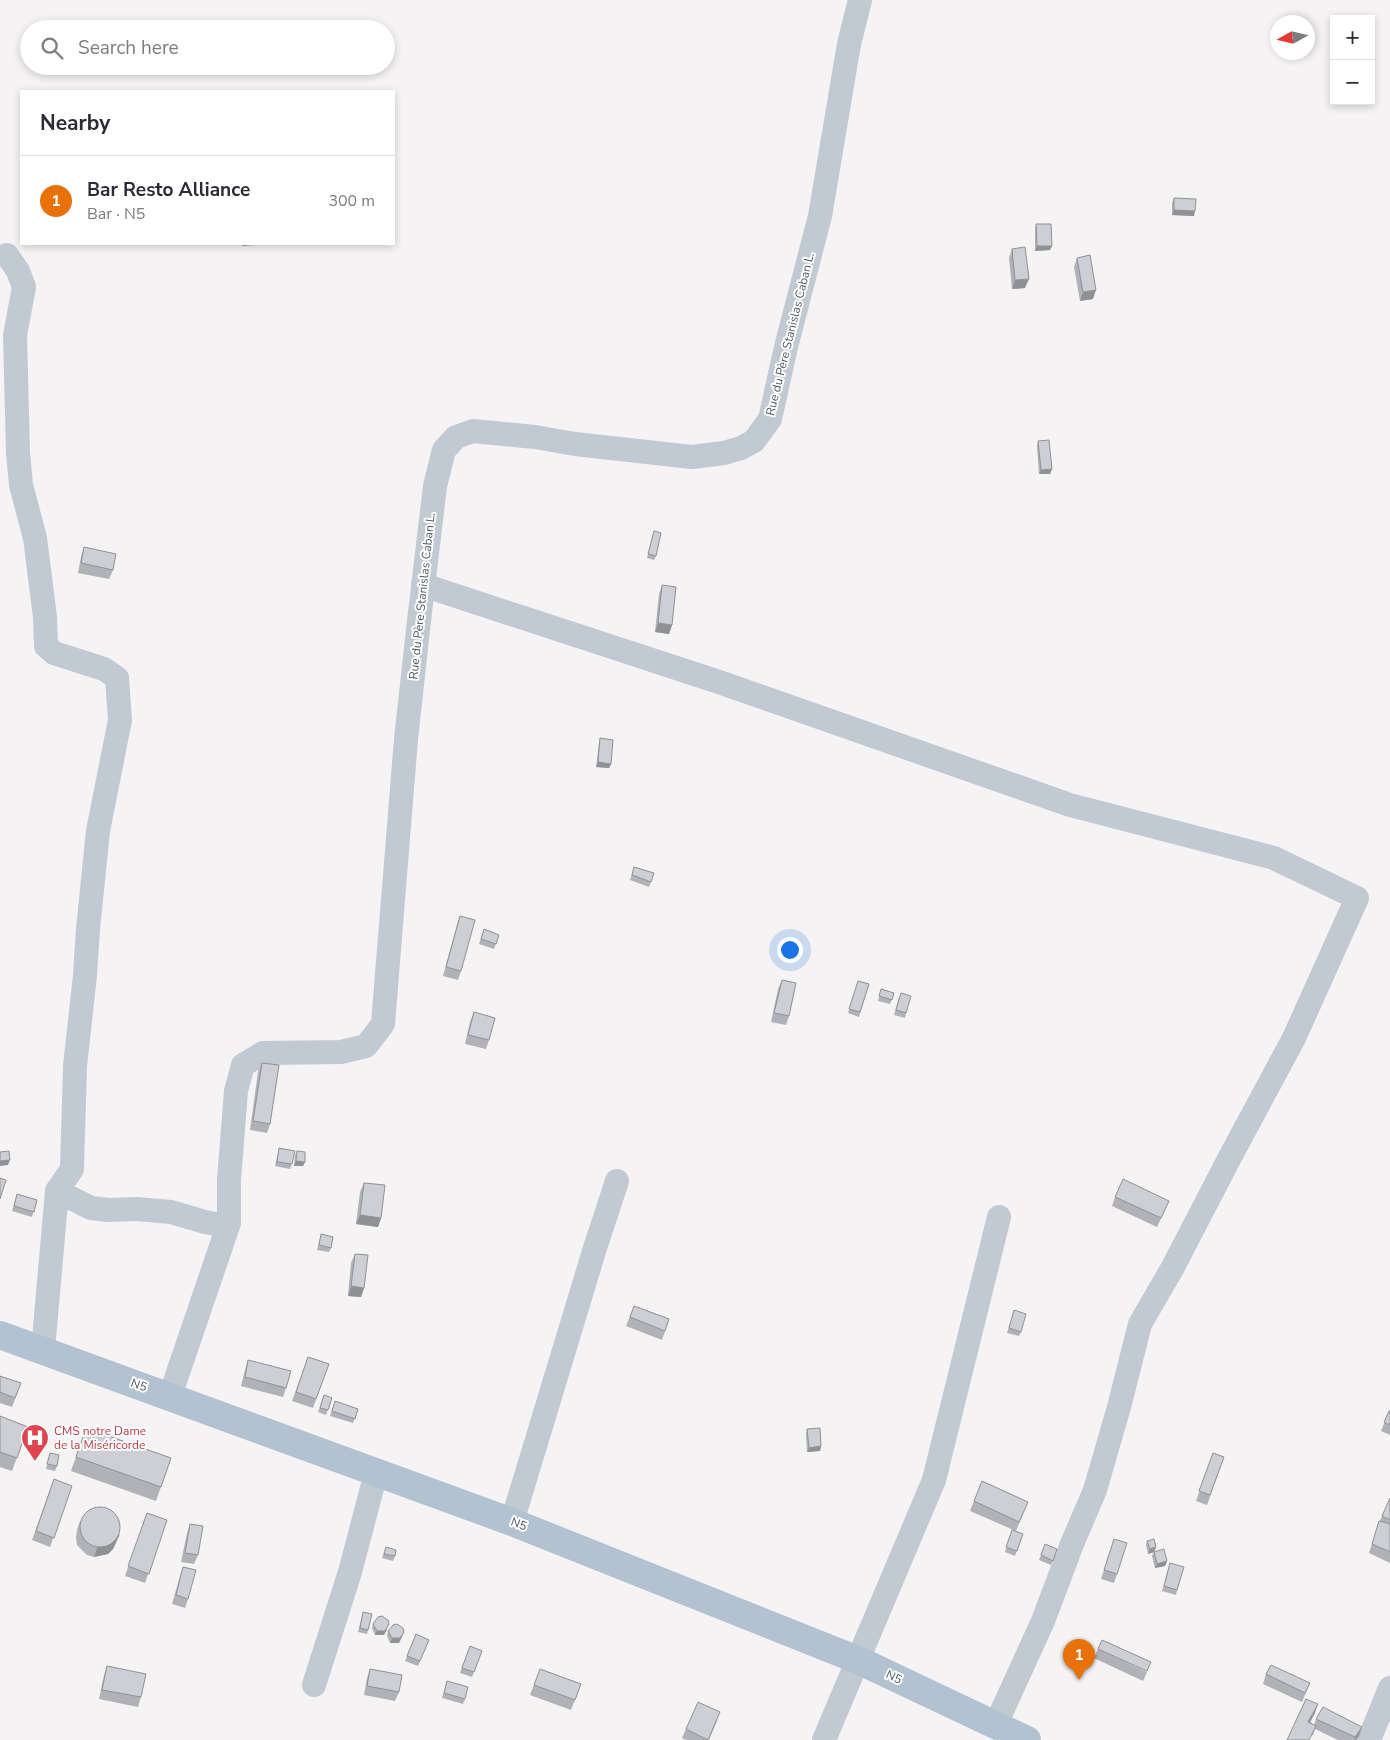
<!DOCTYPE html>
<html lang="en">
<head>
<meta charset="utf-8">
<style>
	body { margin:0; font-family:"Nunito Sans",sans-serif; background:#f2f2f3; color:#2b2b33 }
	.controls { position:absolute; right:15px; top:15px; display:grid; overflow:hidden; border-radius:0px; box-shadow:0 2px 8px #0003 }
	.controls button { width:45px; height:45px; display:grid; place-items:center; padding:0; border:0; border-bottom:1px solid #e1e1e2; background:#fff; color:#2b2b33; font:25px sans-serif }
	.compass { position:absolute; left:1270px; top:15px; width:45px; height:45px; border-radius:50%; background:#fff; box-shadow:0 2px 8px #0003; rotate:262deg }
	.you { position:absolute; left:789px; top:949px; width:18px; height:18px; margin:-12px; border:4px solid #fff; border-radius:50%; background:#1a73e8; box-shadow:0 0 0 8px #1a73e833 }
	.badge { display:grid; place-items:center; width:32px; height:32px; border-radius:50%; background:#1a73e8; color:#fff; font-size:16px; font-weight:700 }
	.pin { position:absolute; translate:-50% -41px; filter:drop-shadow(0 1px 2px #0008) }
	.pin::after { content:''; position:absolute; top:26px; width:18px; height:15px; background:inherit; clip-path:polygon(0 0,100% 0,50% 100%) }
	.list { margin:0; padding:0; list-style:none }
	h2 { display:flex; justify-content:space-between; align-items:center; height:65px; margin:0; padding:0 20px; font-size:21px }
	h2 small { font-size:16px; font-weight:400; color:#7c7c81 }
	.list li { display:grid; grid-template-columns:32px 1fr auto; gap:15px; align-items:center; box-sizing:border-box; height:90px; padding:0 20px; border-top:1px solid #e1e1e2 }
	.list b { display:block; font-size:19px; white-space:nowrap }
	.list p { margin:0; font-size:16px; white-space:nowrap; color:#7c7c81 }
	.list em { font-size:16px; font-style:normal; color:#7c7c81 }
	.icon { flex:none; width:28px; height:28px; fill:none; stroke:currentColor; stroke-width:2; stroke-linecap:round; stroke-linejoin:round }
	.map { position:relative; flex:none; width:1390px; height:1740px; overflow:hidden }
	.search { position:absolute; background:#fff; box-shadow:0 2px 8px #0003; left:20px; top:20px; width:375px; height:55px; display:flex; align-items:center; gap:12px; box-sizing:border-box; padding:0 18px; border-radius:28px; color:#7c7c81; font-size:19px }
	.panel { position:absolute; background:#fff; box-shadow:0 2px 8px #0003; left:20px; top:90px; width:375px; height:155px; border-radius:0px }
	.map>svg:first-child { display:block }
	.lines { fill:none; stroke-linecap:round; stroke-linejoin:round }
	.minor { stroke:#c1cad2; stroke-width:24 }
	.major { stroke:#b3c2d1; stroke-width:28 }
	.wall { fill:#b0b2b7 }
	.shaded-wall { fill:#909195 }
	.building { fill:#cdcfd5; stroke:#909195 }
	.labels { text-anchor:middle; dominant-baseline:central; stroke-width:4; stroke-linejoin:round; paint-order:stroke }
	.street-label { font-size:12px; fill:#4a5661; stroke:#fff }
	.health-label { font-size:12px; fill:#be3a42; stroke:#fff; text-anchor:start }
</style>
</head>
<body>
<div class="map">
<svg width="1390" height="1740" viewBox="0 0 1390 1740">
	<rect width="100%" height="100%" fill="#f5f3f3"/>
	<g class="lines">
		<g class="minor">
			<polyline points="7,255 18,271 24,287 15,335 18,453 21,485 35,538 45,617 46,646 54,653 104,669 117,678 120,720 98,831 88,929 85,975 75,1066 72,1169 57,1191 43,1350"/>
			<polyline points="423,585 719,682 1070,805 1274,858 1357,898 1294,1038 1229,1159 1173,1267 1140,1324 1119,1407 1095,1490 1072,1544 1043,1621 996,1724"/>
			<polyline points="57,1191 91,1208 108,1210 137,1209 171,1212 205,1222 227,1226"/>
			<polyline points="170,1396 229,1223 229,1180 236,1091 243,1065 263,1053 341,1052 366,1046 383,1024 406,739 419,621 435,486 444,450 456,437 473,431 535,437 575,444 692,457 724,453 741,448 754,441 770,419 786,347 820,216 849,44 860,0"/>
			<polyline points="512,1522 595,1248 617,1181"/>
			<polyline points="314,1685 350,1572 376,1473"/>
			<polyline points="824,1740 934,1480 999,1217"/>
			<polyline points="1369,1740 1390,1688"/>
		</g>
		<polyline class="major" points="0,1335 512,1522 858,1660 1027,1740"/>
	</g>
	<g class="wall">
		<polygon points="1174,198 1194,216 1172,215 1172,203"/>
		<polygon points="1036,224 1050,250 1035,251 1035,229"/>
		<polygon points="1012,249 1025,288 1012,289 1009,258"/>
		<polygon points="1077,258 1093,299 1080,301 1074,267"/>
		<polygon points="1038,441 1052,469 1050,474 1039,474 1037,446"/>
		<polygon points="654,531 656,556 654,560 647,558"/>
		<polygon points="84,547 113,570 109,579 78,573 81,557"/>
		<polygon points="662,585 672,625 669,634 655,632 659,594"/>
		<polygon points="600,738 611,764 609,768 596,767 599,743"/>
		<polygon points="634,867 654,873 649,887 630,880"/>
		<polygon points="460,916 461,971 458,980 443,976 457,925"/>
		<polygon points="484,929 499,935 494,949 479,944"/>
		<polygon points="782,980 789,1016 786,1025 771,1022 778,989"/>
		<polygon points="858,981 869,984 859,1017 848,1013"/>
		<polygon points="881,989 894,993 890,1004 878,1001"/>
		<polygon points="899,997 906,1013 905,1018 894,1015"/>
		<polygon points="474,1012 489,1040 486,1049 465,1044 470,1022"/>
		<polygon points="262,1063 270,1124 267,1133 250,1130 258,1072"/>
		<polygon points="279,1148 292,1164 290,1169 275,1166"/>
		<polygon points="297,1151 303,1166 294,1166 295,1155"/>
		<polygon points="364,1183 381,1218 378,1227 356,1224 360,1192"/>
		<polygon points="17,1194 37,1200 32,1217 12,1211"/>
		<polygon points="1115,1197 1169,1201 1157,1227 1112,1206"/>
		<polygon points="321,1234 331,1248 329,1252 317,1250"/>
		<polygon points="355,1254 364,1288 361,1297 348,1296 351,1263"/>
		<polygon points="634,1306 669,1319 662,1340 626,1326"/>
		<polygon points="1014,1310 1021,1332 1019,1336 1007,1333"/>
		<polygon points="308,1357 329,1364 313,1408 292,1401"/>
		<polygon points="248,1360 286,1388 283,1397 241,1386 245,1370"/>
		<polygon points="0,1376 21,1383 12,1407 0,1403"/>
		<polygon points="324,1395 332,1398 326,1415 318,1412"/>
		<polygon points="335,1401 358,1409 353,1423 330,1416"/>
		<polygon points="1389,1411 1390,1411 1390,1435 1381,1431"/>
		<polygon points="0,1416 28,1427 12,1471 0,1467"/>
		<polygon points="86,1428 171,1458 156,1501 71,1471"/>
		<polygon points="807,1429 821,1446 820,1451 807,1452 806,1434"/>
		<polygon points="50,1453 57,1466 55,1471 46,1469"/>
		<polygon points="1213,1453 1224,1457 1207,1505 1196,1501"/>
		<polygon points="54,1479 72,1486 50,1547 32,1540"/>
		<polygon points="1390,1498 1390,1563 1369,1553 1379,1521 1380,1521"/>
		<polygon points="974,1501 1028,1502 1016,1531 970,1511"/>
		<polygon points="147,1513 167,1520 145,1583 125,1576"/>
		<polygon points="80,1521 116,1543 113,1549 108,1554 94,1557 87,1555 77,1545 76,1538 77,1530"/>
		<polygon points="190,1524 198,1555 194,1564 181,1562 187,1533"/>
		<polygon points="1012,1530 1023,1534 1015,1556 1005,1552"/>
		<polygon points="1114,1539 1117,1574 1114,1583 1101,1579"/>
		<polygon points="1147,1541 1156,1547 1154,1552 1167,1561 1165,1566 1155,1568 1152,1556 1154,1552 1148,1554 1146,1545"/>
		<polygon points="386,1547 395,1556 393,1561 382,1558"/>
		<polygon points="1057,1549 1051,1565 1039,1560 1041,1555"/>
		<polygon points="1170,1563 1177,1590 1176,1595 1162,1591"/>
		<polygon points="183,1567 188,1599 185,1608 172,1604 180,1576"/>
		<polygon points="363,1612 368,1630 367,1634 358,1632"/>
		<polygon points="373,1624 387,1629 384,1635 375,1635 372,1628"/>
		<polygon points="388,1631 402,1637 399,1643 390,1643 387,1636"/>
		<polygon points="416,1634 429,1640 418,1666 405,1661"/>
		<polygon points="470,1646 482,1651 472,1677 460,1673"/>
		<polygon points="1098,1649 1147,1672 1143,1681 1094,1658"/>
		<polygon points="107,1666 141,1697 138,1707 99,1699 104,1675"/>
		<polygon points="370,1669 399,1692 395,1701 364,1695 367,1678"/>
		<polygon points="540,1669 581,1684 571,1710 530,1695"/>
		<polygon points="1266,1674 1310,1683 1302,1702 1263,1684"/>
		<polygon points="447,1681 465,1699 463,1704 442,1698"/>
		<polygon points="1315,1713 1310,1722 1314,1725 1316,1719 1359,1736 1356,1740 1338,1740 1315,1729 1313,1735 1287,1740"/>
		<polygon points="717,1721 709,1740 686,1740 682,1738 686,1729"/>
	</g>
	<g class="shaded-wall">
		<polygon points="1174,210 1195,211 1194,216 1172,215"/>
		<polygon points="243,244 257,244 257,245 242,246"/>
		<polygon points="1037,246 1052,246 1050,250 1035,251"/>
		<polygon points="1029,279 1025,288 1012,289 1015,280"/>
		<polygon points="1096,290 1093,299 1080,301 1083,292"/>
		<polygon points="1052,469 1050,474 1039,474 1041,470"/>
		<polygon points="658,623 672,625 669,634 655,632"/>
		<polygon points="598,762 611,764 609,768 596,767"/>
		<polygon points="10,1160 8,1165 0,1166 0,1161"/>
		<polygon points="296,1161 305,1162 303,1166 294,1166"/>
		<polygon points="360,1215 381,1218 378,1227 356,1224"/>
		<polygon points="351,1286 364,1288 361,1297 348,1296"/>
		<polygon points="821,1446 820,1451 807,1452 809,1448"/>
		<polygon points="120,1534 113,1549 108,1554 94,1557 97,1548"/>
		<polygon points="1156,1547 1154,1552 1148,1554 1150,1549"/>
		<polygon points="1167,1561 1165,1566 1155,1568 1157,1564"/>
		<polygon points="389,1624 384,1635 375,1635 377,1631"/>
		<polygon points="404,1632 399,1643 390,1643 392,1638"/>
		<polygon points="1318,1704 1315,1713 1305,1731 1308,1722"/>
		<polygon points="1362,1727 1359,1736 1356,1740 1354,1740"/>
	</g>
	<g class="building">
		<polygon points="1174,198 1196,199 1195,211 1174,210"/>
		<polygon points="1036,224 1051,224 1052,246 1037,246"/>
		<polygon points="1025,247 1029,279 1015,280 1012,249"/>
		<polygon points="1090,255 1096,290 1083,292 1077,258"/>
		<polygon points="1049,440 1052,469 1041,470 1038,441"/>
		<polygon points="654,531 661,533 656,556 648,554"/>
		<polygon points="84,547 116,554 113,570 81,563"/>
		<polygon points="662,585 676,587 672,625 658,623"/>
		<polygon points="600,738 613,740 611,764 598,762"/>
		<polygon points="634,867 654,873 651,882 632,875"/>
		<polygon points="460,916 475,920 461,971 446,967"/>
		<polygon points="484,929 499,935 496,944 481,939"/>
		<polygon points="782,980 796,983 789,1016 774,1013"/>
		<polygon points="858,981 869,984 860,1012 849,1009"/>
		<polygon points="881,989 894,993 892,1000 879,996"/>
		<polygon points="901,993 911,996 906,1013 896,1010"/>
		<polygon points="474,1012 495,1018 489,1040 468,1035"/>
		<polygon points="262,1063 279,1065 270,1124 253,1121"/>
		<polygon points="279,1148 295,1151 292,1164 277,1162"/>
		<polygon points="9,1151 10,1160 0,1161 0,1152"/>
		<polygon points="297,1151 305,1152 305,1162 296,1161"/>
		<polygon points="0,1178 6,1180 0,1199"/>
		<polygon points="1123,1179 1169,1201 1161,1218 1115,1197"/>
		<polygon points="364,1183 385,1185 381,1218 360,1215"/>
		<polygon points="17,1194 37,1200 34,1212 14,1206"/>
		<polygon points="321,1234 333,1237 331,1248 319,1245"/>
		<polygon points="355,1254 368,1255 364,1288 351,1286"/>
		<polygon points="634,1306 669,1319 665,1331 630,1317"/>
		<polygon points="1014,1310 1026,1314 1021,1332 1009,1328"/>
		<polygon points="308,1357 329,1364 316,1399 296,1392"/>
		<polygon points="248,1360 291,1371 286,1388 245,1377"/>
		<polygon points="0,1376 21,1383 15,1398 0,1392"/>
		<polygon points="324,1395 332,1398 328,1410 320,1408"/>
		<polygon points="335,1401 358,1409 355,1419 332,1411"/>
		<polygon points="1389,1411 1390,1411 1390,1425 1384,1422"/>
		<polygon points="0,1416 28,1427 17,1458 0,1452"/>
		<polygon points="86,1428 171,1458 161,1487 76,1457"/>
		<polygon points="820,1428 821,1446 809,1448 807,1429"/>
		<polygon points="50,1453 59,1455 57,1466 47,1464"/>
		<polygon points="1213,1453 1224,1457 1210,1495 1199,1491"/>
		<polygon points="54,1479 72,1486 54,1538 36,1531"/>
		<polygon points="982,1481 1028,1502 1019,1522 974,1501"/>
		<polygon points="1390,1498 1390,1520 1382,1516"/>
		<circle cx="100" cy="1527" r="20"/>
		<polygon points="147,1513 167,1520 149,1574 128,1566"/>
		<polygon points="1379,1521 1390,1524 1390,1552 1372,1544"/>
		<polygon points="190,1524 203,1526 198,1555 185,1553"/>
		<polygon points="1012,1530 1023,1534 1017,1551 1006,1547"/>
		<polygon points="1114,1539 1127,1543 1117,1574 1104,1570"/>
		<polygon points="1154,1539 1156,1547 1150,1549 1147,1541"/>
		<polygon points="1045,1544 1057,1549 1053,1561 1041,1555"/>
		<polygon points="386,1547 396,1550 395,1556 384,1554"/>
		<polygon points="1164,1549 1167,1561 1157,1564 1154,1552"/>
		<polygon points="1170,1563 1184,1567 1177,1590 1164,1586"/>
		<polygon points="183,1567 196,1570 188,1599 176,1595"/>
		<polygon points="363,1612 372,1614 368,1630 360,1628"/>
		<polygon points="382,1616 388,1620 389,1624 385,1631 377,1631 373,1624 378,1617"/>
		<polygon points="397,1624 403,1628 404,1632 400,1638 392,1638 388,1631 393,1625"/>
		<polygon points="416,1634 429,1640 420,1661 407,1656"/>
		<polygon points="1102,1640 1151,1662 1147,1671 1098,1649"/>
		<polygon points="470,1646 482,1651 474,1672 462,1668"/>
		<polygon points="1271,1665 1310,1683 1305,1693 1266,1674"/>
		<polygon points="107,1666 146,1674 141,1697 102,1690"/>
		<polygon points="370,1669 402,1675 399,1692 367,1686"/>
		<polygon points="540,1669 581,1684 575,1700 534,1685"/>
		<polygon points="447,1681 468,1687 465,1699 444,1693"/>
		<polygon points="1306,1699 1318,1704 1308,1722 1316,1726 1309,1740 1287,1740"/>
		<polygon points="698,1702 720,1712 708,1740 686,1729"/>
		<polygon points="1323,1707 1362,1727 1355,1737 1316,1719"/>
	</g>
	<defs>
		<symbol id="hospital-pin" viewBox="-11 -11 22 30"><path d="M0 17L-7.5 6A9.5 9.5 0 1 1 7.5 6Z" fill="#e0444e" stroke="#fff"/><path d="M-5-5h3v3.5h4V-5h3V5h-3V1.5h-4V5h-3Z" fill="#fff"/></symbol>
	</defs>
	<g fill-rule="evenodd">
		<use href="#hospital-pin" x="19" y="1422" width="32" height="43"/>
	</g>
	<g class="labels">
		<g class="street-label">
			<text transform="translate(790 334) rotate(-76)">Rue du Père Stanislas Caban L.</text>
			<text transform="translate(422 596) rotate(-84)">Rue du Père Stanislas Caban L.</text>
			<text transform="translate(139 1385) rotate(20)">N5</text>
			<text transform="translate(519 1524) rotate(21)">N5</text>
			<text transform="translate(894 1677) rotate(25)">N5</text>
		</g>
		<g class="health-label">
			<text x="54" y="1431">CMS notre Dame<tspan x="54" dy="14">de la Miséricorde</tspan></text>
		</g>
	</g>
</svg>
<div class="controls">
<button>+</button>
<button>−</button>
</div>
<svg class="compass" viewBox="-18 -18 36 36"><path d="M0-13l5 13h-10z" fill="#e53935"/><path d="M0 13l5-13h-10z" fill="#7c7c81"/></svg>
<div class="you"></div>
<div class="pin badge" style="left:1079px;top:1680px;background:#e8710a">1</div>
<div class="search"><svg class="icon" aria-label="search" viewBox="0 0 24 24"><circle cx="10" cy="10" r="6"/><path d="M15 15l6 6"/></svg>Search here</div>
<section class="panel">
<h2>Nearby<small></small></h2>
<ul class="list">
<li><span class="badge" style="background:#e8710a">1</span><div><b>Bar Resto Alliance</b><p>Bar · N5</p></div><em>300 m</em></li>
</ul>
</section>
</div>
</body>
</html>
